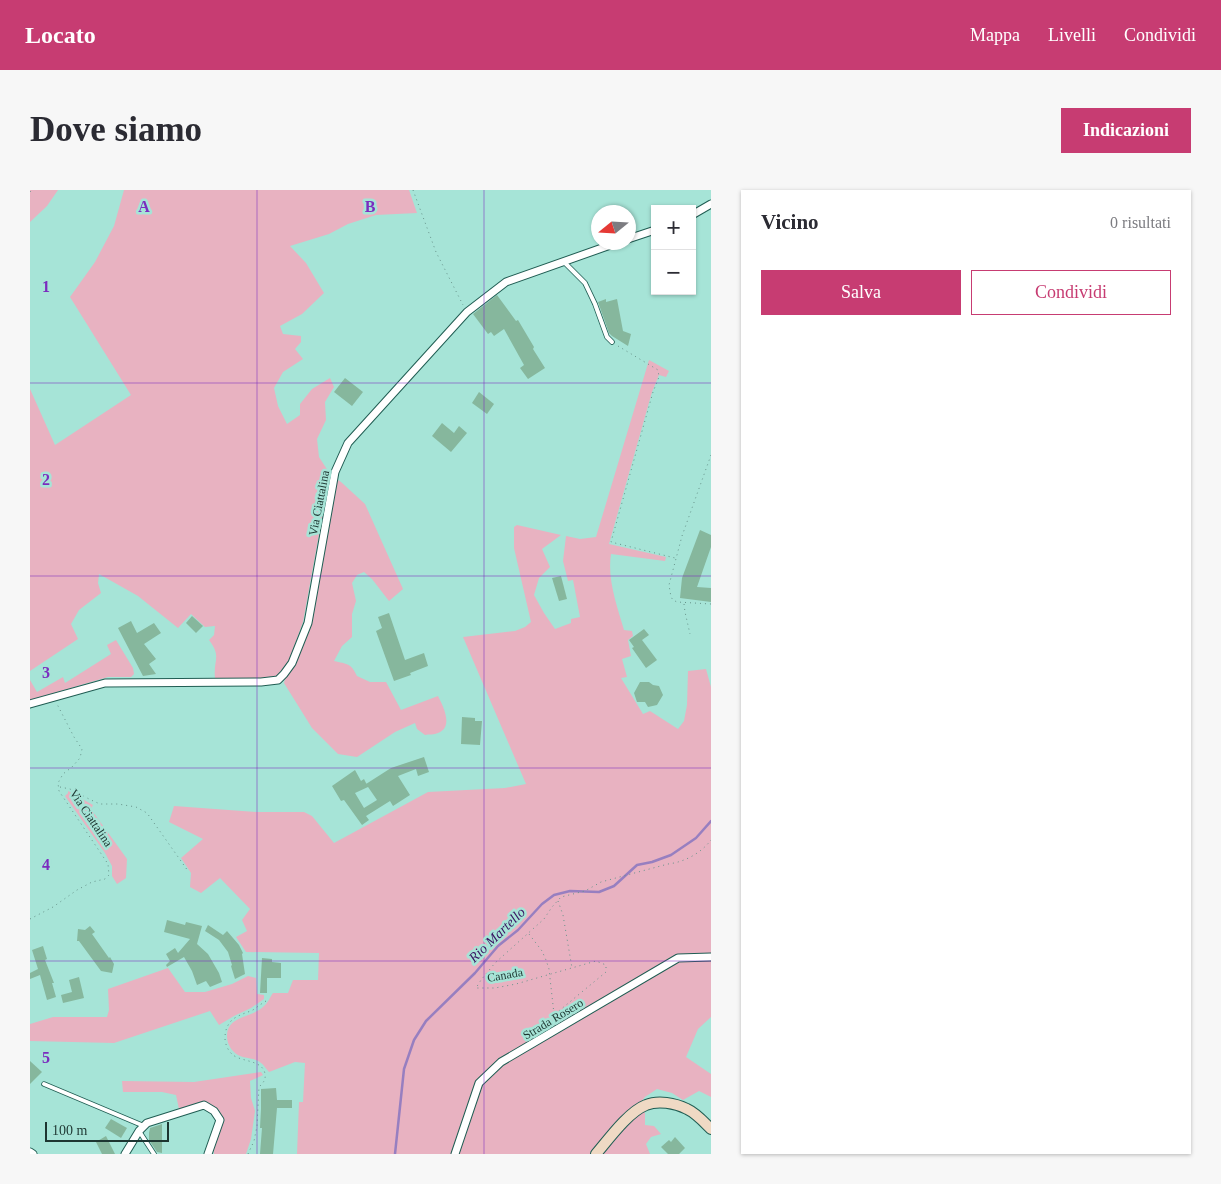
<!DOCTYPE html>
<html lang="it">
<head>
<meta charset="utf-8">
<style>
	body { margin:0; font-family:"Times New Roman",serif; background:#f7f7f7; color:#2b2b33 }
	.controls { position:absolute; right:15px; top:15px; display:grid; overflow:hidden; border-radius:0px; box-shadow:0 1px 4px #0004 }
	.controls button { width:45px; height:45px; display:grid; place-items:center; padding:0; border:0; border-bottom:1px solid #e1e1e2; background:#fff; color:#2b2b33; font:25px sans-serif }
	.compass { position:absolute; left:561px; top:15px; width:45px; height:45px; border-radius:50%; background:#fff; box-shadow:0 1px 4px #0004; rotate:252deg }
	.scale { position:absolute; left:15px; bottom:12px; width:124px; box-sizing:border-box; padding-left:5px; border:2px solid #1d3631; border-top:0; font-size:14px; line-height:18px; white-space:nowrap; color:#1d3631; -webkit-text-stroke:4px #a6e4d7; paint-order:stroke }
	.list { margin:0; padding:0; list-style:none }
	h2 { display:flex; justify-content:space-between; align-items:center; height:65px; margin:0; padding:0 20px; font-size:21px }
	h2 small { font-size:16px; font-weight:400; color:#7c7c81 }
	.actions { display:flex; gap:10px; padding:15px 20px }
	.actions a { flex:1; padding:11px 0; border:1px solid #c73c72; border-radius:0px; text-align:center; font-size:18px; color:#c73c72 }
	.actions .main { background:#c73c72; color:#fff }
	.map { position:relative; flex:none; width:681px; height:964px; overflow:hidden; border-radius:0px }
	header { display:flex; align-items:center; gap:30px; box-sizing:border-box; height:70px; padding:0 25px; background:#c73c72; color:#fff }
	header strong { font-size:24px }
	nav { display:flex; gap:28px; margin-inline-start:auto; font-size:18px }
	.intro { display:flex; align-items:center; justify-content:space-between; box-sizing:border-box; height:120px; padding:0 30px }
	h1 { margin:0; font-size:35px }
	.button { padding:12px 22px; border-radius:0px; background:#c73c72; color:#fff; font-size:18px; font-weight:700 }
	main { display:flex; gap:30px; padding:0 30px }
	aside { flex:1; background:#fff; border-radius:0px; box-shadow:0 1px 4px #0004 }
	.map>svg:first-child { display:block }
	.green { fill:#e8b2c1 }
	.lines { fill:none; stroke-linecap:round; stroke-linejoin:round }
	.stream { stroke:#977fc0; stroke-width:2.5 }
	.building { fill:#86b79d }
	.service-casing { stroke:#205d53; stroke-width:5.5 }
	.minor-casing { stroke:#205d53; stroke-width:9 }
	.secondary-casing { stroke:#205d53; stroke-width:12 }
	.path { stroke:#66938a; stroke-width:1; stroke-dasharray:1 4; stroke-linecap:butt }
	.service { stroke:#fff; stroke-width:4 }
	.minor { stroke:#fff; stroke-width:7 }
	.secondary { stroke:#efd9c4; stroke-width:10 }
	.grid { fill:none; stroke:#7b2cbf; stroke-width:1; stroke-opacity:0.55 }
	.labels { text-anchor:middle; dominant-baseline:central; stroke-width:5; stroke-linejoin:round; paint-order:stroke }
	.street-label { font-size:12px; fill:#1d3631; stroke:#a6e4d7 }
	.water-label { font-size:14px; font-style:italic; fill:#381260; stroke:#a6e4d7 }
	.grid-label { font-size:16px; text-anchor:middle; font-weight:bold; fill:#7b2cbf; stroke:#a6e4d7; stroke-width:5; stroke-linejoin:round; paint-order:stroke }
</style>
</head>
<body>
<header>
<strong>Locato</strong>
<nav><a>Mappa</a><a>Livelli</a><a>Condividi</a></nav>
</header>
<div class="intro"><h1>Dove siamo</h1><a class="button">Indicazioni</a></div>
<main>
<div class="map">
<svg width="681" height="964" viewBox="0 0 681 964">
	<rect width="100%" height="100%" fill="#a6e4d7"/>
	<g class="green">
		<polygon points="0,0 28,0 17,16 0,32"/>
		<path d="M94,0H379L387,23L346,25L318,34L299,44L260,56L276,73L294,103L272,124L250,136L253,144L271,146V152L265,159L273,169L253,182L244,198L248,216L257,234L270,225V214L282,199L300,188L304,197L295,212L296,230L287,249L289,267L300,284L273,432L259,470L248,485L240,488H185C183,470 192,467 179,450L184,445L185,436L175,437L161,424L148,438L108,406L69,384L68,393L71,403L49,420L41,434L48,449L0,481V199L25,255L101,205L40,107L65,72L84,36Z"/>
		<path d="M619,170L639,181L636,187L629,185L622,202L579,354L636,367L635,371L581,364C577,389 587,416 594,440L602,441L603,446L598,450L601,466L592,469L597,487L591,488L613,524L620,521L648,539L654,531L657,515L658,481L676,479L681,497V827L668,839L656,867L681,884V907L669,901L653,910L642,903L627,899L615,907L609,914L615,923V935L624,936L631,944L621,947L616,954L620,964H267L269,912H273L275,873L265,872L239,882C236,879 234,875 231,873C223,866 210,870 203,861C199,857 197,851 197,846C197,825 223,828 234,816C238,813 240,807 243,803H258L263,790H288L289,763L216,762L206,747L217,741L212,730L220,719L190,688L171,703L160,697L161,683L151,668L173,649L139,632L144,616L226,622H274L282,626L304,653L398,602L475,598L496,594L433,447L485,441L495,437L501,432L484,358V337L487,335L531,345L512,359L520,377L509,388L504,405L514,423L525,439L541,433V429L550,427L543,390L538,391L533,371L536,346L550,349L566,347Z"/>
		<path d="M308,290L311,292L335,314L373,399L359,411L342,389L334,382L327,385L322,393L326,411L322,424V447L312,456L304,471C317,474 321,473 327,486L340,492H356L371,520L408,506C413,516 424,537 408,543C404,545 399,544 395,545L387,539L385,533L365,542L327,567L308,564L282,538L254,493L255,489L265,475L281,432L306,292Z"/>
		<polygon points="86,450 103,478 104,484 101,487 78,487 0,510 0,490 7,502 33,487 35,493 81,464 77,455"/>
		<polygon points="38,601 63,615 61,619 97,669 96,688 87,694 82,686 82,676 75,663 35,606 38,603"/>
		<polygon points="138,778 155,802 175,802 202,794 218,786 226,788 227,804 234,805 234,809 221,818 204,826 189,835 180,821 84,853 0,851 0,834 23,827 77,827 79,820 78,799"/>
		<path d="M231,882L233,885L220,891L221,908L225,921L221,949L216,964H184C182,953 189,940 193,930L189,920L175,911L149,919L146,905L132,902H93L92,891L164,892Z"/>
	</g>
	<g class="lines">
		<polyline class="stream" points="365,964 374,879 384,850 396,831 445,783 468,756 488,740 512,714 524,705 540,701 569,702 584,696 607,675 622,672 641,665 666,648 681,631"/>
	</g>
	<g class="building">
		<polygon points="467,105 486,131 488,130 504,157 503,159 515,178 498,189 490,178 494,175 474,139 464,146 461,142 458,144 443,124"/>
		<polygon points="576,109 576,112 587,109 593,141 601,144 598,156 582,146 579,143 568,112"/>
		<polygon points="315,188 333,202 322,216 304,202"/>
		<polygon points="449,202 464,214 457,224 442,213"/>
		<polygon points="412,233 424,243 429,236 437,243 421,262 402,246"/>
		<polygon points="670,340 681,345 681,357 667,397 681,398 681,412 650,408 652,388"/>
		<polygon points="531,386 537,409 529,411 522,388"/>
		<polygon points="359,423 375,470 394,463 398,476 380,483 381,485 364,491 346,441 352,438 348,427"/>
		<polygon points="162,426 173,436 166,443 156,433"/>
		<polygon points="101,431 107,443 124,433 131,443 114,454 126,469 119,474 126,484 113,486 88,438"/>
		<polygon points="614,439 619,445 612,450 627,470 616,478 602,458 604,457 599,450"/>
		<polygon points="610,492 619,492 623,495 629,496 633,505 627,515 618,517 615,512 607,512 604,503"/>
		<polygon points="432,527 445,528 445,531 452,531 450,555 431,554"/>
		<polygon points="394,567 399,582 388,586 386,579 368,586 380,605 363,616 360,611 336,626 339,630 332,635 314,610 311,611 302,596 325,580 331,591 334,589 338,597 325,603 334,618 347,610 336,594 361,578"/>
		<polygon points="137,730 155,735 156,732 172,736 167,754 178,764 189,783 192,792 180,797 176,791 167,795 162,781 154,767 137,777 136,775 140,771 136,764 145,758 148,763 160,749 134,742"/>
		<polygon points="178,735 193,745 197,741 209,755 213,763 212,764 215,784 205,789 201,776 202,775 198,762 189,750 175,741"/>
		<polygon points="60,736 65,742 62,744 79,768 80,767 84,774 82,783 71,781 49,751 47,751 48,739 55,740"/>
		<polygon points="13,756 17,769 15,770 24,793 22,793 26,807 17,810 10,785 0,789 0,783 8,779 2,760"/>
		<polygon points="232,768 242,769 242,772 251,773 251,788 237,788 237,803 230,803"/>
		<polygon points="49,787 54,808 33,813 31,805 42,802 39,790"/>
		<polygon points="0,871 12,882 0,894"/>
		<polygon points="246,898 247,910 262,910 262,918 247,918 243,964 230,964 232,938 230,938 231,919 231,899"/>
		<polygon points="81,929 97,938 91,948 75,938"/>
		<polygon points="132,934 132,963 127,962 119,950 119,943 120,938"/>
		<polygon points="76,946 85,964 72,964 66,952"/>
		<polygon points="645,947 655,958 649,964 638,964 631,957 639,950 641,952"/>
	</g>
	<g class="lines">
		<defs>
			<g id="service">
				<polyline points="534,72 555,93 565,114 577,147 582,152"/>
				<polyline points="14,894 114,936"/>
				<polyline points="109,941 124,964"/>
			</g>
			<g id="minor">
				<polyline points="662,25 681,14"/>
				<polyline points="598,49 625,40"/>
				<polyline points="0,514 75,493 231,492 248,490 254,484 262,473 278,433 305,282 318,253 437,122 476,92 589,52"/>
				<polyline points="0,962 3,964"/>
				<polyline points="95,964 109,941 117,933 174,915 184,921 190,930 178,964"/>
				<polyline points="425,964 449,893 471,872 648,768 681,767"/>
			</g>
			<path id="secondary" d="M566,964C578,950 598,922 616,915C628,910 645,913 657,919C666,923 674,932 681,939"/>
		</defs>
		<use href="#service" class="service-casing"/>
		<use href="#minor" class="minor-casing"/>
		<use href="#secondary" class="secondary-casing"/>
		<g class="path">
			<polyline points="383,0 406,62 433,115"/>
			<polyline points="0,2 2,0"/>
			<polyline points="588,156 628,180 629,187 623,202 581,352 645,368"/>
			<polyline points="681,265 652,346 639,395 641,407 643,410 647,412 681,414"/>
			<polyline points="654,414 655,422 660,444"/>
			<polyline points="30,597 40,599 61,610 70,614 88,614 106,617 117,623 158,681"/>
			<polyline points="528,711 533,725 542,778"/>
			<polyline points="0,729 23,717 47,700 62,692 75,689 79,685 78,674 29,601 28,593 33,584 42,577 50,568 52,559 44,547 27,514"/>
			<polyline points="499,744 512,761 516,770 519,779 524,824"/>
			<path d="M521,833L524,825L576,782V775L566,771L486,794L465,798H446L451,790L465,773L514,729L522,717L531,707L555,701L571,692L638,674C655,672 671,663 681,650"/>
			<path d="M218,964L224,951L227,936L229,897C233,893 236,890 235,884C233,870 212,872 203,865C198,861 195,854 195,848C195,841 197,835 202,830C208,825 216,823 223,820C227,817 231,814 236,811"/>
		</g>
		<use href="#service" class="service"/>
		<use href="#minor" class="minor"/>
		<use href="#secondary" class="secondary"/>
	</g>
	<path class="grid" d="M227,0V964M454,0V964M0,193H681M0,386H681M0,578H681M0,771H681"/>
	<g class="labels">
		<g class="street-label">
			<text transform="translate(289 313) rotate(-79)">Via Ciattalina</text>
			<text transform="translate(61 628) rotate(56)">Via Ciattalina</text>
			<text transform="translate(475 785) rotate(-10)">Canada</text>
			<text transform="translate(523 829) rotate(-31)">Strada Rosero</text>
		</g>
		<g class="water-label">
			<text transform="translate(467 745) rotate(-44)">Rio Martello</text>
		</g>
	</g>
	<g class="grid-label">
		<text x="114" y="22">A</text>
		<text x="340" y="22">B</text>
		<text x="16" y="102">1</text>
		<text x="16" y="295">2</text>
		<text x="16" y="488">3</text>
		<text x="16" y="680">4</text>
		<text x="16" y="873">5</text>
	</g>
</svg>
<div class="controls">
<button>+</button>
<button>−</button>
</div>
<svg class="compass" viewBox="-18 -18 36 36"><path d="M0-13l5 13h-10z" fill="#e53935"/><path d="M0 13l5-13h-10z" fill="#7c7c81"/></svg>
<div class="scale">100 m</div>
</div>
<aside>
<h2>Vicino<small>0 risultati</small></h2>
<ul class="list">
</ul>
<div class="actions"><a class="main">Salva</a><a>Condividi</a></div>
</aside>
</main>
</body>
</html>
